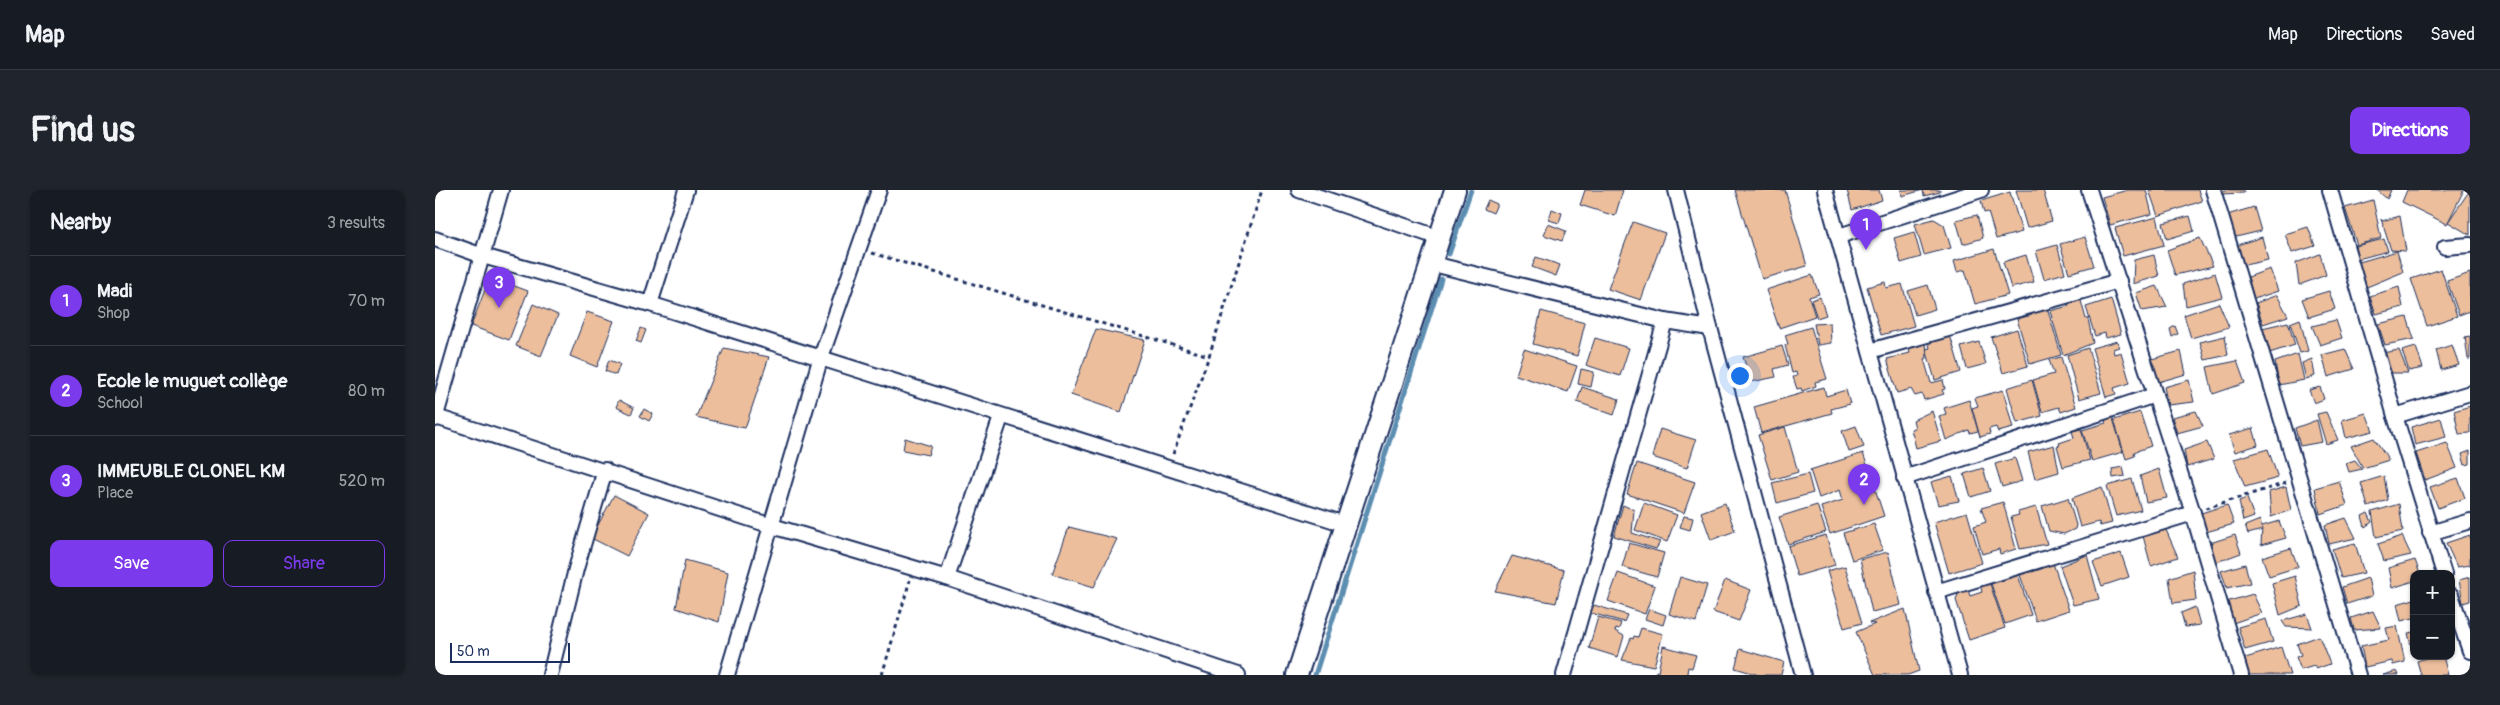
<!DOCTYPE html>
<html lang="en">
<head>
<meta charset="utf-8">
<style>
	body { margin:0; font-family:Pangolin,sans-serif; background:#20242c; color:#f1f3f6 }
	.controls { position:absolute; right:15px; bottom:15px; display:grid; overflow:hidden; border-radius:10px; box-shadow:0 1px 4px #0004 }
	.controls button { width:45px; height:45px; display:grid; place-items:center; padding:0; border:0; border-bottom:1px solid #363941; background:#171b24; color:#f1f3f6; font:25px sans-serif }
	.scale { position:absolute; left:15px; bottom:12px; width:120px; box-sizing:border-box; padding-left:5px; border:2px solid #1b2f5e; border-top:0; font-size:14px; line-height:18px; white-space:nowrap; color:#1b2f5e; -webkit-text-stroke:4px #fff; paint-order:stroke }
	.you { position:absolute; left:1304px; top:185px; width:18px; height:18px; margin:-12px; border:4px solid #fff; border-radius:50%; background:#1a73e8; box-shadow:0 0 0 8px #1a73e833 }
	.badge { display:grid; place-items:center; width:32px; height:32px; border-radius:50%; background:#7c3aed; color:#fff; font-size:16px; font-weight:700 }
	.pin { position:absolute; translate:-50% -41px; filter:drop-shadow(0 1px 2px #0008) }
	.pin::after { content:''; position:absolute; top:26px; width:18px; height:15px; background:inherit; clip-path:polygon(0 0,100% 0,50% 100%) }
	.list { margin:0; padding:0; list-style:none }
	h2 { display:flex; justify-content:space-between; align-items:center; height:65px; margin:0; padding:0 20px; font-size:21px }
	h2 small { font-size:16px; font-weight:400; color:#9ea1a6 }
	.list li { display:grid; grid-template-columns:32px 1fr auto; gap:15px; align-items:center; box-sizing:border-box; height:90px; padding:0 20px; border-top:1px solid #363941 }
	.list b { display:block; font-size:19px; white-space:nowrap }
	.list p { margin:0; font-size:16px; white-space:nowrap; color:#9ea1a6 }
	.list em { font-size:16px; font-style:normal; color:#9ea1a6 }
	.actions { display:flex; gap:10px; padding:15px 20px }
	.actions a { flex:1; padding:11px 0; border:1px solid #7c3aed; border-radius:10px; text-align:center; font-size:18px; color:#7c3aed }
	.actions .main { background:#7c3aed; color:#fff }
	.map { position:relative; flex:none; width:2035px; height:485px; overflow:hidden; border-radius:10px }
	header { display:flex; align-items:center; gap:30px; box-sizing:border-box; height:70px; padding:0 25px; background:#171b24; border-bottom:1px solid #363941 }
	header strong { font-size:24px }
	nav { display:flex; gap:28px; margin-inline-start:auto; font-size:18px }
	.intro { display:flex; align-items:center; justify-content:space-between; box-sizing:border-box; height:120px; padding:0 30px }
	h1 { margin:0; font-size:35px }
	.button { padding:12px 22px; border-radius:10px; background:#7c3aed; color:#fff; font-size:18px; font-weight:700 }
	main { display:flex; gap:30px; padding:0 30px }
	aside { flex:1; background:#171b24; border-radius:10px; box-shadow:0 1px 4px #0004 }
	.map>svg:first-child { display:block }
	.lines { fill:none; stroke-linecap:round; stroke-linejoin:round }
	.stream { stroke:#5c8eb1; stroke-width:5 }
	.building { fill:#ecbe9c; stroke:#1b2f5e }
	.street-casing { stroke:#1b2f5e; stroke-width:18 }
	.secondary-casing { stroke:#1b2f5e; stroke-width:24 }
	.path { stroke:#1b2f5e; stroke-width:3; stroke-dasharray:4 4; stroke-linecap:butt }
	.street { stroke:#fff; stroke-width:14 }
	.secondary { stroke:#fff; stroke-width:20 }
</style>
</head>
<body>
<header>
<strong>Map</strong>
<nav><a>Map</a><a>Directions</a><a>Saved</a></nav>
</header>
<div class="intro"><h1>Find us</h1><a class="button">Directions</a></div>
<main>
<aside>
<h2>Nearby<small>3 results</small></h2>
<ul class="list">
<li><span class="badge">1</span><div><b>Madi</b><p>Shop</p></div><em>70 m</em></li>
<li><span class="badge">2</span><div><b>Ecole le muguet collège</b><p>School</p></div><em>80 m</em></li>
<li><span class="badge">3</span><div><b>IMMEUBLE CLONEL KM</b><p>Place</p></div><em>520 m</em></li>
</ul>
<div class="actions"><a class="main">Save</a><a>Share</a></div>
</aside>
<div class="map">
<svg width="2035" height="485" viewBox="0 0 2035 485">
	<rect width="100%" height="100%" fill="#fff"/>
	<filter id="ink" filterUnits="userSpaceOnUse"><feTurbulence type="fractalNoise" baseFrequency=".02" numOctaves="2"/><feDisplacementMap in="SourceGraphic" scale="10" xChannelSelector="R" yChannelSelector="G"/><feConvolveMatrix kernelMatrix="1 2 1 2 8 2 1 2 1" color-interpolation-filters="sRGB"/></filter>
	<g filter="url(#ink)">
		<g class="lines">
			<g class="stream">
				<polyline points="1014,64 1036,0"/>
				<polyline points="880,485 1006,89"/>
			</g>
		</g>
		<g class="building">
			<polygon points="1150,0 1188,0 1180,26 1145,15"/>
			<polygon points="1300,0 1350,0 1372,76 1327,89"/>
			<polygon points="1412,0 1444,0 1447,10 1417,20"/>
			<polygon points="1466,0 1505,0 1505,2 1489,6 1488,0 1467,6"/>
			<polygon points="1581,0 1608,0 1617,31 1592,38"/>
			<polygon points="1693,0 1711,0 1717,24 1675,35 1667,7"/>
			<polygon points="1714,0 1763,0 1767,11 1723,26"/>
			<polygon points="1786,0 1809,0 1809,3 1786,4"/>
			<polygon points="1942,0 1956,0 1952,9"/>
			<polygon points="1972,0 2029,0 2012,34 1967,12"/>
			<polygon points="2035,0 2035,45 2013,32"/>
			<polygon points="1575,2 1587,42 1561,49 1553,22 1549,23 1546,11"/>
			<polygon points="1053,10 1062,14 1058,23 1049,19"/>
			<polygon points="1938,10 1946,48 1922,55 1910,18"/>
			<polygon points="1819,17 1826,41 1797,48 1792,25"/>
			<polygon points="1117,19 1127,23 1124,33 1114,30"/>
			<polygon points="1542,25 1548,48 1528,54 1521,30"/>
			<polygon points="1755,26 1759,41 1732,49 1728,33"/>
			<polygon points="1965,26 1971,61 1956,60 1946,29 1947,31"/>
			<polygon points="1722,27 1729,55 1688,66 1680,38"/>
			<polygon points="1499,29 1509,35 1516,58 1489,65 1480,34"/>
			<polygon points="1198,32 1230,43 1206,110 1173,99"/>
			<polygon points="1113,34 1131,41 1127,51 1109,45"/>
			<polygon points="1873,37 1880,56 1857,63 1850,44"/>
			<polygon points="1479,42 1486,67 1466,73 1459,48"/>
			<polygon points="1650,47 1659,76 1634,83 1625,54"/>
			<polygon points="1827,47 1833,70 1805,76 1799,56"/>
			<polygon points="1765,48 1778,76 1740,85 1732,60"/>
			<polygon points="1949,49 1953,61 1923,69 1920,56"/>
			<polygon points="1622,55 1630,83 1609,89 1601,61"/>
			<polygon points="1559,59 1573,105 1540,114 1530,80 1522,82 1519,71"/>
			<polygon points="1962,61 1968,82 1927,99 1921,73"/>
			<polygon points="1885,64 1891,85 1864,95 1861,73"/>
			<polygon points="1591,65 1599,92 1576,98 1568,72"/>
			<polygon points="1719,65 1724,86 1698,94 1699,70"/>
			<polygon points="1101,67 1125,75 1121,86 1097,77"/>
			<polygon points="1835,79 1843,101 1819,109 1813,87"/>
			<polygon points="2006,79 2022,126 1992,136 1976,89"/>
			<polygon points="1780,83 1787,107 1751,116 1748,94"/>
			<polygon points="2035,83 2035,121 2024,125 2012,91"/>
			<polygon points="1377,85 1384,104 1374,107 1380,126 1344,138 1331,100"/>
			<polygon points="55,87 93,101 74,150 36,136"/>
			<polygon points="1450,92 1451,98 1467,94 1479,136 1446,145 1432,97"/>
			<polygon points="1493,95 1500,119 1480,125 1473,101"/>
			<polygon points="1722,96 1732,117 1707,121 1701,103"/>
			<polygon points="1964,97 1968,117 1941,124 1935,106"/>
			<polygon points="1894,101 1900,119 1874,127 1867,109"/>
			<polygon points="1842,105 1853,126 1828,134 1821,113"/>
			<polygon points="1385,107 1391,125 1382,128 1376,110"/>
			<polygon points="1645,107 1651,129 1653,129 1658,153 1628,165 1615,121 1634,116 1632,110"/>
			<polygon points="1676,109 1686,144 1671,148 1670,143 1660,146 1651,117"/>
			<polygon points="1784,113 1794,137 1756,148 1749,125"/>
			<polygon points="98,114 123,125 106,166 81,156"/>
			<polygon points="1612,117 1626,165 1595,174 1582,129 1597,125 1596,121"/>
			<polygon points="1106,121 1150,133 1142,166 1098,154"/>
			<polygon points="152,122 179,131 162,177 135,166"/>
			<polygon points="1972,127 1979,149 1950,155 1943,134"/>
			<polygon points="1865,129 1873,161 1865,163 1855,133"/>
			<polygon points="1901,130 1907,148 1885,155 1877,136"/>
			<polygon points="1853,132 1860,155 1831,164 1827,138"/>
			<polygon points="1395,133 1396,153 1383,155 1379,134"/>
			<polygon points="1740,136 1743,144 1737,147 1735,139"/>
			<polygon points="1376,137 1392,189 1380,192 1381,196 1367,201 1366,198 1362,199 1358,187 1362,186 1361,182 1357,183 1350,155 1353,154 1350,145"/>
			<polygon points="206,138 211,140 206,153 201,151"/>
			<polygon points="661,139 710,150 686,222 636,205"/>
			<polygon points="1582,139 1593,176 1568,183 1556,147"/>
			<polygon points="1515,145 1526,182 1500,190 1491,159 1495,158 1493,152"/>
			<polygon points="1790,146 1793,165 1770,170 1765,152"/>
			<polygon points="2035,146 2035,169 2033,169 2030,147"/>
			<polygon points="1160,148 1194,158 1185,186 1151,175"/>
			<polygon points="1682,151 1684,157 1678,159 1679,164 1686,162 1695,193 1679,198 1681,204 1671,207 1657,158"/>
			<polygon points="1491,152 1492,168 1489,169 1496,193 1508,190 1510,199 1507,200 1509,204 1489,210 1487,204 1480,206 1476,199 1462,203 1452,169 1475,163 1473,157"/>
			<polygon points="1544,152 1551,174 1532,179 1526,157"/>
			<polygon points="2017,155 2024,175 2006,180 2001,160"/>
			<polygon points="1347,156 1353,175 1339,179 1341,187 1316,192 1308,167"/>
			<polygon points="1981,157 1988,178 1974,181 1967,161"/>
			<polygon points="289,158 334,167 310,238 261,227"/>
			<polygon points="1653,158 1666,203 1644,209 1632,165"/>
			<polygon points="1089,159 1142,176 1133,202 1081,185"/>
			<polygon points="1910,159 1919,179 1893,187 1887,165"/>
			<polygon points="1964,160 1973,183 1957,183 1947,163"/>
			<polygon points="1746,161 1751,184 1720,193 1713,170"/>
			<polygon points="1863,164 1869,190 1844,195 1840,172"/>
			<polygon points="1626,167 1641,217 1626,222 1624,217 1607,222 1598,190 1619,184 1614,170"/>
			<polygon points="1877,169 1880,186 1871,189 1867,173"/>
			<polygon points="174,170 185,174 181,185 170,181"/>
			<polygon points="1802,171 1810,193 1778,204 1772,177"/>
			<polygon points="1146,179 1159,182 1156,197 1143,194"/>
			<polygon points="1597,190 1607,226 1582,233 1572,198"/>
			<polygon points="1754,190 1759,212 1733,215 1729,197"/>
			<polygon points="1147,197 1184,209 1179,225 1142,212"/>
			<polygon points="1389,197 1391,206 1411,200 1415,214 1396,219 1397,223 1326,243 1319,217"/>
			<polygon points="1885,197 1889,209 1879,213 1874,200"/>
			<polygon points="1568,200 1578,238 1563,242 1561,237 1554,239 1555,244 1545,247 1537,218 1543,216 1540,208"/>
			<polygon points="184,210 199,218 196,224 181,217"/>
			<polygon points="1534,210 1543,241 1535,243 1534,240 1511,250 1504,226 1511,224 1509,218"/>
			<polygon points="2035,216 2035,243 2024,244 2019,221"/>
			<polygon points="209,219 218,224 214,231 205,226"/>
			<polygon points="1497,221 1506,251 1481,258 1476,239 1480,238 1478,230"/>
			<polygon points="1761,221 1768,236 1742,243 1737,227"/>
			<polygon points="1705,222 1716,256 1699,262 1700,266 1691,269 1679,230"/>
			<polygon points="1891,222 1903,250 1891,254 1882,224"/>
			<polygon points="1931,223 1938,241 1911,248 1907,230"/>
			<polygon points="1677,225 1688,262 1657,271 1647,240 1671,233 1669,227"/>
			<polygon points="2006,228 2011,247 1980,255 1976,237"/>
			<polygon points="1882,230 1887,252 1865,256 1860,238"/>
			<polygon points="1421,236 1429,257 1414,262 1407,241"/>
			<polygon points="1350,237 1363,282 1337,290 1323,245"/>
			<polygon points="1818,238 1823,255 1800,262 1794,245"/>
			<polygon points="1225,239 1261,250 1252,278 1217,267"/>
			<polygon points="1646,239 1655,270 1628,277 1622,256 1625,255 1624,253 1639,248 1637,241"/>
			<polygon points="470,248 496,256 493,265 468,260"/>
			<polygon points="1939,248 1954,270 1928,278 1916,256"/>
			<polygon points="1772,252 1779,269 1752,277 1749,260"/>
			<polygon points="2012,253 2022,278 1990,290 1981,263"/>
			<polygon points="1619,255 1624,282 1600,289 1593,262"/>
			<polygon points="1833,259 1843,288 1810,297 1799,269"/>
			<polygon points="2035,261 2035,274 2030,275 2027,264"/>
			<polygon points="1428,263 1449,326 1395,344 1386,317 1408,310 1405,300 1384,308 1375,280"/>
			<polygon points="1580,268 1587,291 1567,297 1560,274"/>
			<polygon points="1920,270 1927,279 1914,282 1911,273"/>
			<polygon points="1202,273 1260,292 1249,323 1192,304"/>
			<polygon points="1688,277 1690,286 1678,288 1677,279"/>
			<polygon points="1548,278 1555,301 1536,307 1529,284"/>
			<polygon points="1724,279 1732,308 1711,312 1705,286"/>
			<polygon points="1373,284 1378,303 1342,313 1337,293"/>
			<polygon points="1517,286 1524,311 1503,315 1496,292"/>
			<polygon points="1949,286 1953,310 1933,317 1926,293"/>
			<polygon points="2023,288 2030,308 2003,318 1995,297"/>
			<polygon points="1697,289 1706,320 1681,326 1672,296"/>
			<polygon points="1904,291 1912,315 1885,324 1880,298"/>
			<polygon points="1667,297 1677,333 1665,336 1664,332 1645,337 1637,308"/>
			<polygon points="1851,297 1856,320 1836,327 1834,302"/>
			<polygon points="179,305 214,323 192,366 156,348"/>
			<polygon points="1633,308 1641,335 1640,339 1629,344 1614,341 1607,316"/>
			<polygon points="1812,308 1819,327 1808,331 1804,311"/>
			<polygon points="1568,312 1581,359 1565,364 1564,359 1547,364 1539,336 1551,332 1546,318"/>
			<polygon points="1209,313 1242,325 1232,352 1200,340"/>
			<polygon points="1290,313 1300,341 1276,350 1266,322"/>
			<polygon points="1964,314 1968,341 1941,347 1937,322"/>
			<polygon points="1188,315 1199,320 1197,343 1225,352 1221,359 1179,346"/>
			<polygon points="1382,315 1391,342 1353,354 1344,327"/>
			<polygon points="1792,315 1799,334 1771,342 1766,323"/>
			<polygon points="1601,317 1612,354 1585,359 1576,327 1584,325 1583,322"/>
			<polygon points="1532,322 1547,373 1514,383 1499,332"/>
			<polygon points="1933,323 1937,332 1930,337 1927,326"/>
			<polygon points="1249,326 1258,328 1255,340 1245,337"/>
			<polygon points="1911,328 1921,348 1894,354 1890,335"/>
			<polygon points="1825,330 1827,340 1813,344 1810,336"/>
			<polygon points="1844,331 1851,348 1826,355 1827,336"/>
			<polygon points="1439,334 1448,360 1417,370 1408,343"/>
			<polygon points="634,337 682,349 659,397 617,384"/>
			<polygon points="1731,340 1743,367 1716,376 1708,346"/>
			<polygon points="1391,345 1400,375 1362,386 1353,356"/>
			<polygon points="1800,345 1806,363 1779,373 1775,353"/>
			<polygon points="2035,345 2035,375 2022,377 2011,353"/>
			<polygon points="1967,346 1976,365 1949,371 1943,354"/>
			<polygon points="1194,353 1229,363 1222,387 1187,377"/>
			<polygon points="1920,353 1929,383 1906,388 1897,359"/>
			<polygon points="1856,358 1863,377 1834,386 1827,367"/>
			<polygon points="1453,362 1466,415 1437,422 1425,369"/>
			<polygon points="1686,363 1694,387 1667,396 1658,372"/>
			<polygon points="1652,365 1664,409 1638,415 1625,376"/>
			<polygon points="1077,366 1129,380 1121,413 1060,401"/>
			<polygon points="250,370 293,382 284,432 241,418"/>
			<polygon points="1617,370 1634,420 1601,431 1584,382 1596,378 1597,382 1609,378 1607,373"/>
			<polygon points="1980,370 1985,384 1979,384 1979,391 1957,398 1953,378"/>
			<polygon points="1810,374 1815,393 1792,398 1786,381"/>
			<polygon points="1410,376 1427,433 1409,438 1392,381"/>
			<polygon points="1758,380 1761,410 1738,413 1734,388"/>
			<polygon points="1582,382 1596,425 1570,434 1555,391"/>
			<polygon points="1183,383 1220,396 1210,424 1173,411"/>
			<polygon points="1860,386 1867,416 1845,425 1837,393"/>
			<polygon points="1245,387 1272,395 1261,432 1234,424"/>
			<polygon points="2035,387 2035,411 2028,413 2024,390"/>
			<polygon points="1933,388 1937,406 1912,414 1907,397"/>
			<polygon points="1290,390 1316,400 1304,431 1278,422"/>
			<polygon points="1554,391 1570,438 1534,450 1521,410 1525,399 1532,397 1535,406 1547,402 1545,394"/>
			<polygon points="1818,404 1827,423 1798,433 1791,412"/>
			<polygon points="1979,409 1979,428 1966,431 1962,414"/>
			<polygon points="1159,415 1192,425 1189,432 1156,423"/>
			<polygon points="1760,417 1765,435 1750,437 1746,423"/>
			<polygon points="1214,419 1231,425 1228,435 1210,429"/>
			<polygon points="1470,419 1484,481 1473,485 1440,485 1421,442 1440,434 1434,433"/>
			<polygon points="1938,421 1946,438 1919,440 1916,428"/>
			<polygon points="1872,424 1877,438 1851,437 1847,431"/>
			<polygon points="1163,427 1186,433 1184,439 1181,438 1180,441 1189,446 1183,467 1154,458"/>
			<polygon points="1831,429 1838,452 1810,460 1803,437"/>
			<polygon points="1962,436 1970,472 1958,475 1957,471 1930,477 1926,456 1954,450 1951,438"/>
			<polygon points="1206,438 1228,444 1219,476 1187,470 1196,448 1198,449 1199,446 1203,447"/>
			<polygon points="1979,442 1979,464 1978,464 1973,443"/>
			<polygon points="1884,446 1895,474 1881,479 1879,476 1866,480 1861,467 1866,465 1862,454"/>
			<polygon points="1228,456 1261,465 1257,478 1253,477 1252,483 1255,485 1220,485 1221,481 1223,482"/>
			<polygon points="1846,457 1855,485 1808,485 1804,470"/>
			<polygon points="1305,459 1349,472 1346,485 1324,485 1300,478"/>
			<polygon points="1997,466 2008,466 2013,485 1986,485 1982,471"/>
			<polygon points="1962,481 1964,485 1948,485"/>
		</g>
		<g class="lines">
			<defs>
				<g id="street">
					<polyline points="864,0 1005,48"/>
					<polyline points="1241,0 1275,138 1368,485"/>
					<polyline points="1390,0 1525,485"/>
					<polyline points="1654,0 1758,323 1806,485"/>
					<polyline points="1778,0 1923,485"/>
					<polyline points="1895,0 1960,226 2009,384"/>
					<polyline points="1404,46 1546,0"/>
					<polyline points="0,49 48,66 215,114 913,335"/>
					<polyline points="2010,57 2035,55"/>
					<polyline points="998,74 1230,131 1275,138"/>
					<polyline points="215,114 251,0"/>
					<polyline points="1435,161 1684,91"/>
					<polyline points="1960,226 2035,203"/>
					<polyline points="1,227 337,336 512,388 803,485"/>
					<polyline points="0,229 66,0"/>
					<polyline points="1469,288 1720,205"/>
					<polyline points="1995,343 2035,331"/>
					<polyline points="512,388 566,227"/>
					<polyline points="1501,402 1758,323"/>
					<polyline points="2016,405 2035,461"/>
					<polyline points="115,485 141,379 170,280"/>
					<polyline points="292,485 385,170 444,0"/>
					<polyline points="1129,485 1230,131"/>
				</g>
				<polyline id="secondary" points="862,485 1020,0"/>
			</defs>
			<use href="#street" class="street-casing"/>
			<use href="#secondary" class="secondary-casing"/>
			<g class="path">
				<polyline points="437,63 774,166"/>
				<polyline points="738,264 774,166 827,0"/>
				<polyline points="1771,318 1851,293"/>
				<polyline points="447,485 475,390"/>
			</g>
			<use href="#street" class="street"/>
			<use href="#secondary" class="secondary"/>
		</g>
	</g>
</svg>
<div class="controls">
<button>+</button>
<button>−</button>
</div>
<div class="scale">50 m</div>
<div class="you"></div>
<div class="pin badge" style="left:1431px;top:60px">1</div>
<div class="pin badge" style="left:1429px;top:315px">2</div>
<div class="pin badge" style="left:64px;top:118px">3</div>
</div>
</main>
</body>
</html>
